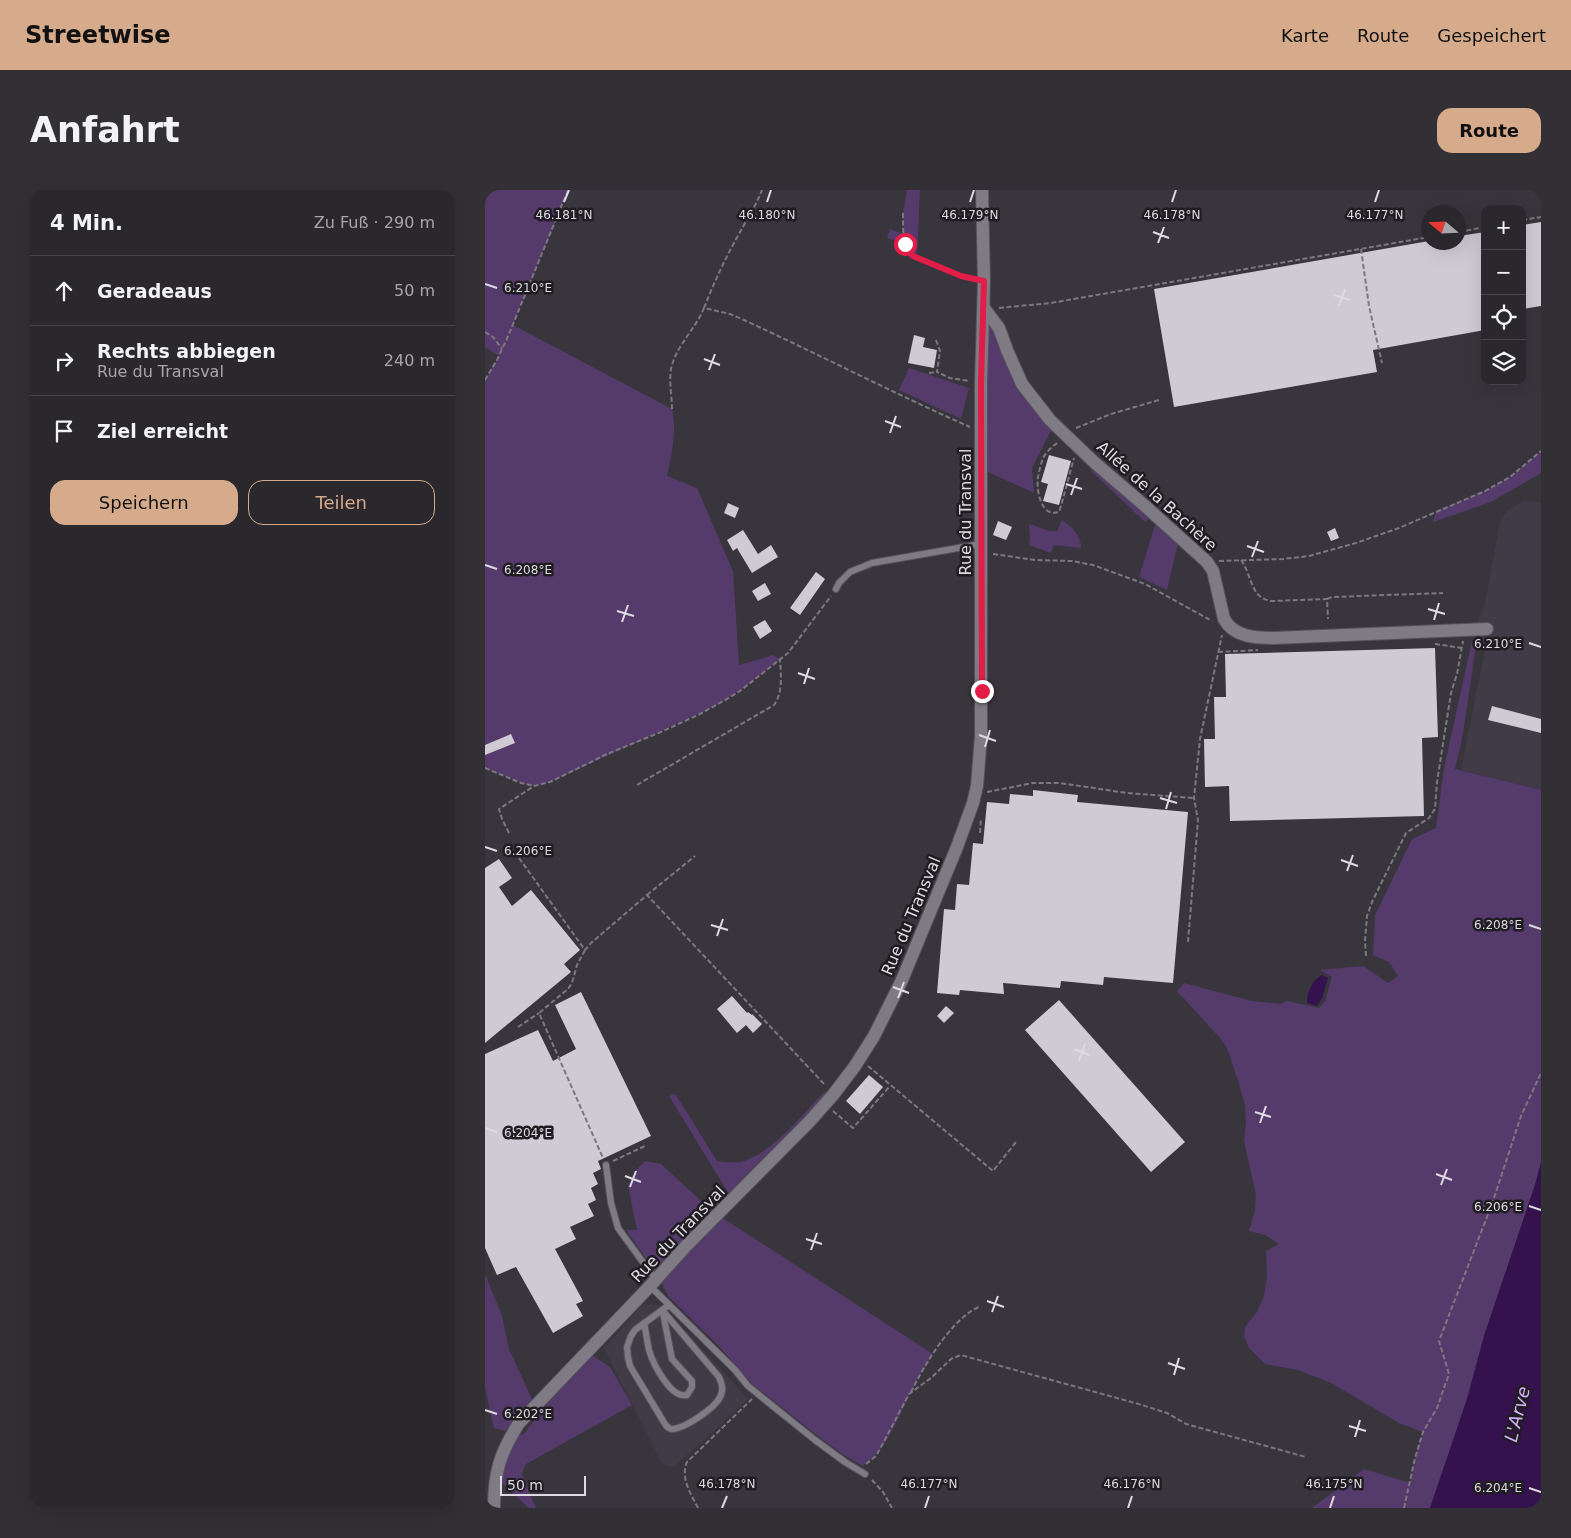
<!DOCTYPE html>
<html lang="de">
<head>
<meta charset="utf-8">
<style>
	body { margin:0; font-family:"DejaVu Sans",sans-serif; background:#333035; color:#f1f3f6 }
	.controls { position:absolute; right:15px; top:15px; display:grid; overflow:hidden; border-radius:10px; box-shadow:0 5px 20px #0002 }
	.controls button { width:45px; height:45px; display:grid; place-items:center; padding:0; border:0; border-bottom:1px solid #474449; background:#2b282d; color:#f1f3f6; font:25px sans-serif }
	.compass { position:absolute; left:936px; top:15px; width:45px; height:45px; border-radius:50%; background:#2b282d; box-shadow:0 5px 20px #0002; rotate:289deg }
	.scale { position:absolute; left:15px; bottom:12px; width:86px; box-sizing:border-box; padding-left:5px; border:2px solid #dddbe0; border-top:0; font-size:14px; line-height:18px; white-space:nowrap; color:#dddbe0; -webkit-text-stroke:4px #1f1d21; paint-order:stroke }
	.stop { position:absolute; width:15px; height:15px; margin:-11px; border:4px solid #e11d48; border-radius:50%; background:#fff }
	.stop.end { background:#e11d48; border-color:#fff; box-shadow:0 1px 5px #0008 }
	.list { margin:0; padding:0; list-style:none }
	h2 { display:flex; justify-content:space-between; align-items:center; height:65px; margin:0; padding:0 20px; font-size:21px }
	h2 small { font-size:16px; font-weight:400; color:#a6a6aa }
	.list li { display:grid; grid-template-columns:32px 1fr auto; gap:15px; align-items:center; box-sizing:border-box; height:70px; padding:0 20px; border-top:1px solid #474449 }
	.list b { display:block; font-size:19px; white-space:nowrap }
	.list p { margin:0; font-size:16px; white-space:nowrap; color:#a6a6aa }
	.list em { font-size:16px; font-style:normal; color:#a6a6aa }
	.actions { display:flex; gap:10px; padding:15px 20px }
	.actions a { flex:1; padding:11px 0; border:1px solid #d6ab8b; border-radius:15px; text-align:center; font-size:18px; color:#d6ab8b }
	.actions .main { background:#d6ab8b; color:#111 }
	.icon { flex:none; width:28px; height:28px; fill:none; stroke:currentColor; stroke-width:2; stroke-linecap:round; stroke-linejoin:round }
	.map { position:relative; flex:none; width:1056px; height:1318px; overflow:hidden; border-radius:15px }
	header { display:flex; align-items:center; gap:30px; box-sizing:border-box; height:70px; padding:0 25px; background:#d6ab8b; color:#111 }
	header strong { font-size:24px }
	nav { display:flex; gap:28px; margin-inline-start:auto; font-size:18px }
	.intro { display:flex; align-items:center; justify-content:space-between; box-sizing:border-box; height:120px; padding:0 30px }
	h1 { margin:0; font-size:35px }
	.button { padding:12px 22px; border-radius:15px; background:#d6ab8b; color:#111; font-size:18px; font-weight:700 }
	main { display:flex; gap:30px; padding:0 30px }
	aside { flex:1; background:#2b282d; border-radius:15px; box-shadow:0 5px 20px #0002 }
	.map>svg:first-child { display:block }
	.built { fill:#413b48 }
	.green { fill:#553a6c }
	.water { fill:#35114e }
	.building { fill:#cfcad4 }
	.lines { fill:none; stroke-linecap:round; stroke-linejoin:round }
	.lane-casing { stroke:#555158; stroke-width:8 }
	.street-casing { stroke:#555158; stroke-width:14 }
	.path { stroke:#7c787f; stroke-width:2; stroke-dasharray:5 2.5; stroke-linecap:butt }
	.lane { stroke:#7f7b84; stroke-width:6 }
	.street { stroke:#7f7b84; stroke-width:12 }
	.route { stroke:#e11d48; stroke-width:6 }
	.ticks { fill:none; stroke:#dddbe0; stroke-width:2 }
	.labels { text-anchor:middle; dominant-baseline:central; stroke-width:5; stroke-linejoin:round; paint-order:stroke }
	.street-label { font-size:16px; fill:#dddbe0; stroke:#1f1d21 }
	.water-label { font-size:18px; font-style:italic; fill:#d4aef8; stroke:#1f1d21 }
	.ticks-label { font-size:12px; text-anchor:middle; fill:#dddbe0; stroke:#1f1d21; stroke-width:5; stroke-linejoin:round; paint-order:stroke }
</style>
</head>
<body>
<header>
<strong>Streetwise</strong>
<nav><a>Karte</a><a>Route</a><a>Gespeichert</a></nav>
</header>
<div class="intro"><h1>Anfahrt</h1><a class="button">Route</a></div>
<main>
<aside>
<h2>4 Min.<small>Zu Fuß · 290 m</small></h2>
<ul class="list">
<li><svg class="icon" aria-label="ahead" viewBox="0 0 24 24"><path d="M12 20V5M6 11l6-6 6 6"/></svg><div><b>Geradeaus</b></div><em>50 m</em></li>
<li><svg class="icon" aria-label="right" viewBox="0 0 24 24"><path d="M7 20v-9h11M14 6l5 5-5 5"/></svg><div><b>Rechts abbiegen</b><p>Rue du Transval</p></div><em>240 m</em></li>
<li><svg class="icon" aria-label="arrive" viewBox="0 0 24 24"><path d="M6 21V4h12l-3 4 3 4H6"/></svg><div><b>Ziel erreicht</b></div></li>
</ul>
<div class="actions"><a class="main">Speichern</a><a>Teilen</a></div>
</aside>
<div class="map">
<svg width="1056" height="1318" viewBox="0 0 1056 1318">
	<rect width="100%" height="100%" fill="#39353c"/>
	<g class="built">
		<polygon points="1039,311 1056,312 1056,600 976,580 1001,455 991,456 987,451 992,433 1000,414 1014,337 1017,328 1023,320"/>
		<polygon points="158,1114 173,1115 204,1144 263,1209 190,1276 186,1277 182,1276 176,1272 119,1159"/>
	</g>
	<g class="green">
		<path d="M0,0H83L28,135L187,219C192,242 187,263 182,286L212,298L248,381L254,475L288,465L295,469L255,501L228,517L65,592L49,596L42,595L0,578V190L14,166L0,157Z"/>
		<polygon points="422,0 435,0 432,67 426,64 420,54 402,48 405,39 418,44 418,23"/>
		<polygon points="503,138 510,138 534,198 550,222 567,238 547,278 549,303 503,282 501,167"/>
		<polygon points="424,178 484,198 476,229 414,200"/>
		<polygon points="1056,261 1056,283 1006,312 948,332 951,321 1000,301 1025,287"/>
		<polygon points="610,278 664,329 660,332 606,281"/>
		<path d="M577,330C587,337 596,345 596,358L569,355L566,363L544,355L545,348L544,334L565,341H572Z"/>
		<polygon points="670,335 693,353 682,400 654,387"/>
		<polygon points="987,451 991,456 978,544 970,579 1056,600 1056,972 1050,995 999,1146 982,1209 945,1318 827,1318 879,1279 925,1293 930,1268 938,1242 914,1233 846,1193 813,1180 780,1174 764,1158 759,1146 760,1137 772,1122 779,1105 782,1088 781,1061 794,1054 780,1045 764,1041 770,1020 771,1005 759,951 761,932 760,915 754,894 742,858 735,848 692,801 699,793 767,811 796,814 802,811 834,818 840,811 847,787 835,780 878,776 903,793 913,786 904,772 888,765 890,725 927,649 951,638 959,578"/>
		<path d="M340,901L339,908L244,1004L184,906L187,904L191,905L232,971C239,972 247,973 255,972C285,966 319,923 340,901Z"/>
		<path d="M160,971L176,974L227,1021L448,1164C442,1175 434,1186 428,1198C414,1224 403,1259 378,1276L359,1265L329,1243L265,1192L232,1154L184,1107L170,1081L141,1040H152L143,996L150,981Z"/>
		<polygon points="0,1084 17,1126 24,1159 47,1209 20,1241 9,1238 0,1198"/>
		<polygon points="107,1165 125,1177 147,1215 41,1274 37,1284 51,1318 44,1318 17,1293 20,1270 34,1242 38,1245 66,1208"/>
	</g>
	<g class="water">
		<path d="M837,785L843,788L837,808L832,816L822,813C822,802 827,790 837,785Z"/>
		<polygon points="1056,972 1056,1318 945,1318 982,1209 999,1146 1050,995"/>
	</g>
	<g class="building">
		<polygon points="1056,32 1056,116 1037,119 1037,35"/>
		<polygon points="1000,42 1000,140 888,160 892,182 689,217 669,99 944,51 944,52 974,52 974,46"/>
		<polygon points="429,145 440,148 438,157 452,160 449,178 423,173"/>
		<polygon points="564,265 586,271 574,315 558,311 563,294 556,292"/>
		<polygon points="243,313 254,318 250,328 239,323"/>
		<polygon points="513,331 527,337 521,350 508,345"/>
		<polygon points="850,338 854,348 846,351 842,342"/>
		<polygon points="258,340 273,364 286,355 293,367 267,383 252,358 248,361 242,350"/>
		<polygon points="331,382 340,389 315,425 305,418"/>
		<polygon points="280,393 286,404 273,411 267,401"/>
		<polygon points="280,430 287,441 275,449 268,437"/>
		<polygon points="950,458 953,547 937,548 939,626 745,631 744,596 720,597 719,549 730,549 729,507 741,507 740,464"/>
		<polygon points="1007,516 1056,529 1056,543 1003,530"/>
		<polygon points="26,544 30,553 0,565 0,555"/>
		<polygon points="548,600 593,605 592,612 703,622 688,793 619,787 618,795 576,791 575,798 518,793 519,804 475,800 474,805 452,803 459,719 470,720 472,694 484,695 488,653 498,654 502,612 524,614 525,604 548,606"/>
		<polygon points="14,669 27,688 14,697 27,716 46,700 95,760 79,774 86,782 0,853 0,678"/>
		<polygon points="96,802 166,946 113,971 116,979 108,983 113,994 106,998 111,1010 103,1014 109,1026 85,1037 91,1049 70,1059 98,1111 91,1114 98,1126 68,1143 31,1077 12,1085 0,1058 0,864 53,840 68,871 91,859 70,815"/>
		<polygon points="247,806 262,823 263,822 267,825 267,824 277,834 268,843 261,835 252,843 232,819"/>
		<polygon points="574,810 700,952 666,982 540,840"/>
		<polygon points="461,816 469,823 459,833 452,826"/>
		<polygon points="384,885 398,897 375,924 361,911"/>
	</g>
	<g class="lines">
		<defs>
			<g id="lane">
				<polyline points="351,399 354,393 365,382 387,373 496,354"/>
				<polyline points="121,975 126,1013 133,1038 171,1090"/>
				<polyline points="165,1096 250,1180 263,1196 330,1250 360,1272 380,1284"/>
				<path d="M178,1121L234,1187C237,1194 239,1200 235,1207C230,1218 198,1240 186,1239C183,1238 182,1237 180,1234L145,1176L143,1167L142,1157L146,1146L150,1140L184,1115"/>
				<path d="M159,1133C161,1142 162,1151 164,1160C168,1174 186,1209 202,1205L207,1197V1191L187,1169L178,1123"/>
			</g>
			<g id="street">
				<path d="M499,118L514,138L522,160L537,194L565,230L610,273L659,315L722,372L728,381L739,429C749,447 770,448 789,448L1002,439"/>
				<path d="M9,1318C9,1282 15,1263 34,1233L165,1096L200,1057L324,932L348,905L370,876L389,846L417,790L472,657L488,613L492,596L496,546V193L499,91L497,0"/>
			</g>
		</defs>
		<use href="#lane" class="lane-casing"/>
		<use href="#street" class="street-casing"/>
		<g class="path">
			<path d="M418,23C418,38 417,52 426,64L476,86L487,88"/>
			<polyline points="1037,30 1056,27"/>
			<polyline points="974,42 1000,37"/>
			<polyline points="876,59 884,116 897,173"/>
			<path d="M219,118C228,95 238,73 250,51C259,34 270,18 277,0"/>
			<polyline points="514,118 566,113 944,47"/>
			<polyline points="0,142 8,147 17,159"/>
			<polyline points="451,150 455,161 452,182 465,188 484,191"/>
			<polyline points="444,183 452,182"/>
			<polyline points="0,190 12,170 24,144 83,0"/>
			<path d="M187,219C187,205 183,188 187,175C193,154 211,138 219,118L245,124L259,130C335,165 408,203 485,237"/>
			<polyline points="591,238 626,224 674,210"/>
			<path d="M572,253C567,257 561,262 558,268C556,274 554,281 553,287C551,300 556,328 574,322L576,316L589,268"/>
			<polyline points="508,364 550,370 587,371 608,375 660,394 727,431"/>
			<path d="M756,370C767,384 765,410 788,411L842,409L843,429"/>
			<polyline points="734,371 798,369 824,366 871,353 914,338 1000,301 1025,287 1056,261"/>
			<polyline points="842,409 847,407 958,403"/>
			<polyline points="950,454 977,458"/>
			<polyline points="733,462 773,460"/>
			<polyline points="0,578 36,593 49,596"/>
			<path d="M152,595L289,515C298,503 296,484 295,470"/>
			<polyline points="502,602 548,593 575,593 642,603 708,608"/>
			<polyline points="24,643 17,629 14,619 49,596 65,592 122,564 176,542 213,525 242,509 255,501 303,463 346,406"/>
			<polyline points="495,643 496,628"/>
			<polyline points="34,668 100,760 106,753 162,705 340,895"/>
			<polyline points="162,705 210,666"/>
			<polyline points="703,752 713,630 709,608 715,549 737,445"/>
			<polyline points="100,760 92,775 87,793 83,799 54,823 118,968"/>
			<polyline points="881,766 880,751 882,726 887,712 921,643 944,628 950,619 952,592 966,503 972,484 978,451"/>
			<polyline points="33,837 54,823"/>
			<polyline points="383,876 508,981 531,952"/>
			<polyline points="348,921 368,938 405,896"/>
			<polyline points="128,971 162,955"/>
			<path d="M426,1202C439,1176 466,1129 494,1117"/>
			<polyline points="381,1274 391,1266 395,1259 424,1204 446,1188 466,1169 476,1165 657,1215 682,1223 701,1234 821,1267"/>
			<polyline points="387,1290 398,1302 407,1318"/>
			<path d="M213,1318C206,1304 195,1288 202,1272L267,1209"/>
			<polyline points="919,1318 930,1268 938,1242 952,1218 964,1184 954,1151 1007,1014 1036,926 1056,883"/>
		</g>
		<use href="#lane" class="lane"/>
		<use href="#street" class="street"/>
	</g>
	<g class="lines">
		<polyline class="route" points="420,54 421,58 428,66 476,86 499,91 496,193 497,501"/>
	</g>
	<path class="ticks" d="M79,12L84,0M282,12L286,0M485,12L489,0M687,12L691,0M890,12L894,0M668,42L684,48M673,53L679,37M0,94L12,98M849,105L865,110M854,116L860,99M219,169L235,175M224,180L230,164M400,231L416,237M405,243L411,226M581,294L597,299M586,305L592,288M762,356L779,362M767,367L773,351M0,375L12,379M943,419L960,424M132,421L149,426M949,430L954,413M137,432L143,415M1044,453L1056,457M313,483L330,489M319,494L324,478M494,545L511,551M500,557L505,540M675,608L692,613M681,619L686,602M0,657L12,661M856,670L873,676M862,681L868,665M226,735L243,740M1044,735L1056,739M232,746L238,729M408,797L424,803M413,808L419,792M589,859L605,865M594,871L600,854M770,922L786,927M775,933L781,916M0,938L12,942M951,984L967,990M140,986L156,992M956,995L962,979M145,997L151,981M1044,1016L1056,1020M321,1049L337,1054M326,1060L332,1043M502,1111L519,1117M507,1122L513,1106M683,1173L700,1179M689,1185L694,1168M0,1220L12,1224M864,1236L881,1241M870,1247L875,1230M1044,1298L1056,1302M237,1318L242,1306M440,1318L444,1306M643,1318L647,1306M845,1318L849,1306"/>
	<g class="labels">
		<g class="street-label">
			<text transform="translate(672 306) rotate(42)">Allée de la Bachère</text>
			<text transform="translate(480 322) rotate(-90)">Rue du Transval</text>
			<text transform="translate(426 726) rotate(-67)">Rue du Transval</text>
			<text transform="translate(193 1044) rotate(-46)">Rue du Transval</text>
		</g>
		<g class="water-label">
			<text transform="translate(1032 1224) rotate(-76)">L'Arve</text>
		</g>
	</g>
	<g class="ticks-label">
		<text x="79" y="29">46.181°N</text>
		<text x="282" y="29">46.180°N</text>
		<text x="485" y="29">46.179°N</text>
		<text x="687" y="29">46.178°N</text>
		<text x="890" y="29">46.177°N</text>
		<text x="43" y="102">6.210°E</text>
		<text x="43" y="384">6.208°E</text>
		<text x="1013" y="458">6.210°E</text>
		<text x="43" y="665">6.206°E</text>
		<text x="1013" y="739">6.208°E</text>
		<text x="43" y="947">6.204°E</text>
		<text x="1013" y="1021">6.206°E</text>
		<text x="43" y="1228">6.202°E</text>
		<text x="242" y="1298">46.178°N</text>
		<text x="444" y="1298">46.177°N</text>
		<text x="647" y="1298">46.176°N</text>
		<text x="849" y="1298">46.175°N</text>
		<text x="1013" y="1302">6.204°E</text>
	</g>
</svg>
<div class="controls">
<button>+</button>
<button>−</button>
<button><svg class="icon" aria-label="locate" viewBox="0 0 24 24"><circle cx="12" cy="12" r="6"/><path d="M12 2v4M12 18v4M2 12h4M18 12h4"/></svg></button>
<button><svg class="icon" aria-label="layers" viewBox="0 0 24 24"><path d="M12 4l9 5-9 5-9-5zM3 14l9 5 9-5"/></svg></button>
</div>
<svg class="compass" viewBox="-18 -18 36 36"><path d="M0-13l5 13h-10z" fill="#e53935"/><path d="M0 13l5-13h-10z" fill="#a6a6aa"/></svg>
<div class="scale">50 m</div>
<div class="stop" style="left:420px;top:54px"></div>
<div class="stop end" style="left:497px;top:501px"></div>
</div>
</main>
</body>
</html>
